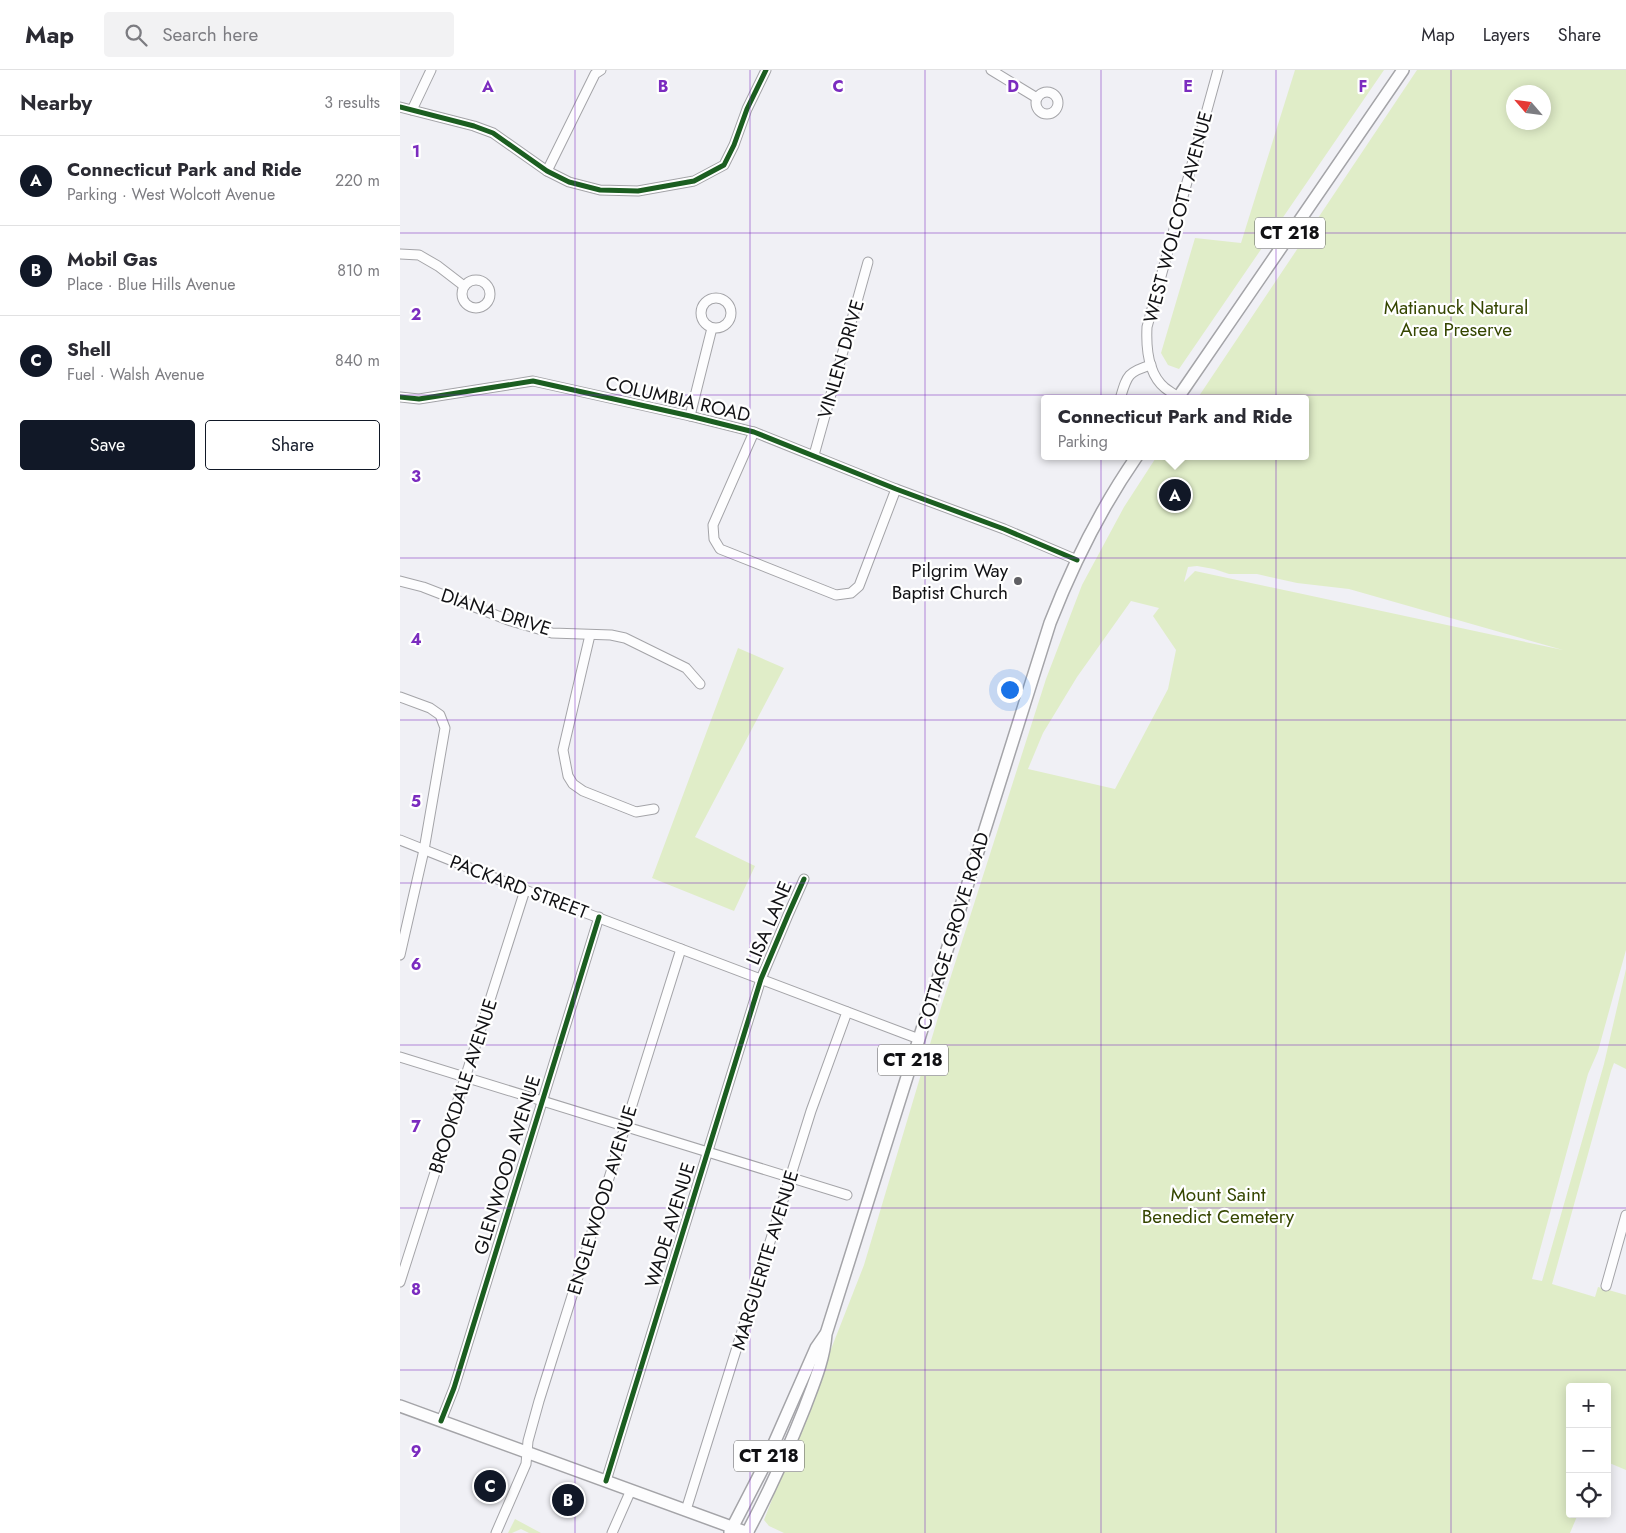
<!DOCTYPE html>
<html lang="en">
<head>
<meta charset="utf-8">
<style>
	body { margin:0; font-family:Jost,sans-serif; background:#f2f2f3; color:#2b2b33 }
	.controls { position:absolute; right:15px; bottom:15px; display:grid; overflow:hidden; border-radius:5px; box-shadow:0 2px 12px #0003 }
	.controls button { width:45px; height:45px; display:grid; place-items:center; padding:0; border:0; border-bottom:1px solid #e1e1e2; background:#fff; color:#2b2b33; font:25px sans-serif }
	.compass { position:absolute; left:1106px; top:15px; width:45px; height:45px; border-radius:50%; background:#fff; box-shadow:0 2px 12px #0003; rotate:298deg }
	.you { position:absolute; left:609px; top:619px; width:18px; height:18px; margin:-12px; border:4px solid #fff; border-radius:50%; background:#1a73e8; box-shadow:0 0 0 8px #1a73e833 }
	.badge { display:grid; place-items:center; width:32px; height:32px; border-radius:50%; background:#111827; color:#fff; font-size:16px; font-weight:700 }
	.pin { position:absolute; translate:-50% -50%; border:2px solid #fff; box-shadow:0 1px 5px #0006 }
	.popup { position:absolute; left:641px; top:325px; width:268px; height:65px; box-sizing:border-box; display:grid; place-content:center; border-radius:5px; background:#fff; filter:drop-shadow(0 1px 4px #0005); font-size:16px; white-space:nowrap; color:#7c7c81 }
	.popup b { font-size:19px; color:#2b2b33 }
	.popup::after { content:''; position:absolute; left:50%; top:100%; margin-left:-10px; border:10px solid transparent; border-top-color:#fff }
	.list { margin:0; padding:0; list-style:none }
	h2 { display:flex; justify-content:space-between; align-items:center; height:65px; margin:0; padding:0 20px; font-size:21px }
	h2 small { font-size:16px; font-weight:400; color:#7c7c81 }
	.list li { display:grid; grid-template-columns:32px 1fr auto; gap:15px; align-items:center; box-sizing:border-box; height:90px; padding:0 20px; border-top:1px solid #e1e1e2 }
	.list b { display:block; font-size:19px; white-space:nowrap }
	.list p { margin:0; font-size:16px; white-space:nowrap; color:#7c7c81 }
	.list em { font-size:16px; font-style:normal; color:#7c7c81 }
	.actions { display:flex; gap:10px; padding:15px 20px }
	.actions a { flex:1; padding:11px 0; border:1px solid #111827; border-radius:5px; text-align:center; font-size:18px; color:#111827 }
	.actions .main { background:#111827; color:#fff }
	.icon { flex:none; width:28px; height:28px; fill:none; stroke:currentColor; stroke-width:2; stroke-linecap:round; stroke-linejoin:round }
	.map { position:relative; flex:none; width:1226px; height:1463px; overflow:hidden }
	header { display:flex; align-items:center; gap:30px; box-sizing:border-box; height:70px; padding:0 25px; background:#fff; border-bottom:1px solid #e1e1e2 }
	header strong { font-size:24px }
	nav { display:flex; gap:28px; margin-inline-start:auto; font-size:18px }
	.search { width:350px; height:45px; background:#f2f2f3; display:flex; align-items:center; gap:12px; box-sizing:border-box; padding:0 18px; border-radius:5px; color:#7c7c81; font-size:19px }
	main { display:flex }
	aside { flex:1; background:#fff }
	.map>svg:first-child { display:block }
	.green { fill:#e0edc8; fill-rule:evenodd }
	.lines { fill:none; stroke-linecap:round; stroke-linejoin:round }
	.minor-casing { stroke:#a4a4a8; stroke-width:11 }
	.major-casing { stroke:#a4a4a8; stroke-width:14 }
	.minor { stroke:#fdfdfe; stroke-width:9 }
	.major { stroke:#fdfdfe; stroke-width:11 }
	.cycleway-casing { stroke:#fff; stroke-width:8 }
	.cycleway { stroke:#1b5e20; stroke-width:5 }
	.grid { fill:none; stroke:#7b2cbf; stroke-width:1; stroke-opacity:0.55 }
	.poi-dot { fill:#5f5f63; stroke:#fff; stroke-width:2 }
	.labels { text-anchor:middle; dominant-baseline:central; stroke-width:4.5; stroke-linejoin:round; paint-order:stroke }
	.shield { fill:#fff; stroke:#58585a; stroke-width:1 }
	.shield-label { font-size:18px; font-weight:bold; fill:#111114 }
	.street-label { font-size:19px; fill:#111114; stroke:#fff }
	.park-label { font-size:19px; fill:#354600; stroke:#fff }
	.poi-label { font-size:19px; fill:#111114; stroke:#fff; text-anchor:end }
	.grid-label { font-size:16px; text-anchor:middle; font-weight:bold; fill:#7b2cbf; stroke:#fff; stroke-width:4.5; stroke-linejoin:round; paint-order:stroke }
</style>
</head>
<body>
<header>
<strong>Map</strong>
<div class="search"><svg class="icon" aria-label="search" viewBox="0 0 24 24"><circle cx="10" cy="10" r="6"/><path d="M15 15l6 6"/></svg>Search here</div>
<nav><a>Map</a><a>Layers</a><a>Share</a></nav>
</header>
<main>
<aside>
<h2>Nearby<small>3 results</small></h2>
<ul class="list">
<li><span class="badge">A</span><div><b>Connecticut Park and Ride</b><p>Parking · West Wolcott Avenue</p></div><em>220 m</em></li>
<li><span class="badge">B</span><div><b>Mobil Gas</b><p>Place · Blue Hills Avenue</p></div><em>810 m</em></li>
<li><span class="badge">C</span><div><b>Shell</b><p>Fuel · Walsh Avenue</p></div><em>840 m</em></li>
</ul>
<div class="actions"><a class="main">Save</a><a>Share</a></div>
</aside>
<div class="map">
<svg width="1226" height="1463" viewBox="0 0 1226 1463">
	<rect width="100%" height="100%" fill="#f0f0f5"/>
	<g class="green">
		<polygon points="895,0 984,0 779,299 768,295 761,283 795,168 841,173"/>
		<path d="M1017,0H1226V880L1198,981L1188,1004L1132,1209L1142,1211L1204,994L1226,899V999L1214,993L1211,1001L1152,1214L1195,1227L1198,1217L1226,1225V1400L1207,1392V1317H1170V1444H1178L1170,1463H384L369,1456L364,1450L464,1195L542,934L646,609L682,515L724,437L757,386H905V329H797ZM1114,22H1144V52H1114ZM797,496L814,499L829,504H857L897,513L949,519L1163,580L795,501L784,512L788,497ZM731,531L759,538L753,546L776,580L768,619L715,719L628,699L643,663L677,607Z"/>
		<polygon points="338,578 384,598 295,767 355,796 334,841 252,808"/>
		<polygon points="115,1449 141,1463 129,1463 121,1459 112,1463 108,1463"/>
	</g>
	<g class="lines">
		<defs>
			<g id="minor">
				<polyline points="591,0 637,28"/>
				<circle cx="647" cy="33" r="11"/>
				<polyline points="0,37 74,56 93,63 147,101 169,112 200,120 238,121 294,111 324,95 334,75 347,39 366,0"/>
				<polyline points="12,40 31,0"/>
				<polyline points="147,101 195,4 201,0"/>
				<polyline points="0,184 19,185 38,196 64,216"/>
				<circle cx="76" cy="224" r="14"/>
				<circle cx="316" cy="243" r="15"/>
				<polyline points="0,327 19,329 133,311 290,346 354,362 496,419 604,459 677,490"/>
				<path d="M778,327C774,324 769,321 765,318C748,304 746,277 747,257L818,0"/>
				<path d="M720,329C727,306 727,302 751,295"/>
				<polyline points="290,346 312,258"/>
				<polyline points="354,362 313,455 314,469 320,479 436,525 451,523 459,516 496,419"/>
				<polyline points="414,385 468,192"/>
				<polyline points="0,511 23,517 111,551 152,563 211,565 225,568 286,598 300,614"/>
				<polyline points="190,565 163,680 168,706 173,714 183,721 236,742 254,739"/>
				<polyline points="0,627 30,638 40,645 45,658 24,780 0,885"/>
				<polyline points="0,770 125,820 519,969"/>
				<polyline points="0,987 447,1125"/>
				<polyline points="0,1212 125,820"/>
				<polyline points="1206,1216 1226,1145"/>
				<polyline points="41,1351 54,1318 199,847"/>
				<polyline points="206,1411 361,909 388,845 404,809"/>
				<polyline points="286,1440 411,1041 447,942"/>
				<polyline points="96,1463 126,1394 128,1371 139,1331 281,879"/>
				<polyline points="212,1463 231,1420"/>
			</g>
			<g id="major">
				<polyline points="777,329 1003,0"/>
				<polyline points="0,1336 348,1463"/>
				<polyline points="330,1462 364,1396 416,1278 425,1265"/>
				<path d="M347,1463C369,1422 388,1380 405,1337C414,1313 424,1290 426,1264L650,553C673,494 701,438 737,386"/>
			</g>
		</defs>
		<use href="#minor" class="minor-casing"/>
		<use href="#major" class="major-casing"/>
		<use href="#minor" class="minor"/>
		<use href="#major" class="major"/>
		<defs>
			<g id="cycleway">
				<polyline points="0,37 74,56 93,63 147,101 169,112 200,120 238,121 294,111 324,95 334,75 347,39 366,0"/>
				<polyline points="0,327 19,329 133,311 290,346 354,362 496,419 604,459 677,490"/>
				<polyline points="41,1351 54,1318 199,847"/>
				<polyline points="206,1411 361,909 388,845 404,809"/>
			</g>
		</defs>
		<use href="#cycleway" class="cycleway-casing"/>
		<use href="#cycleway" class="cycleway"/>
	</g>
	<path class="grid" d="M175,0V1463M350,0V1463M525,0V1463M701,0V1463M876,0V1463M1051,0V1463M0,163H1226M0,325H1226M0,488H1226M0,650H1226M0,813H1226M0,975H1226M0,1138H1226M0,1300H1226"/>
	<circle class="poi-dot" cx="618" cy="511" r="5"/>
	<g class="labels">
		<g class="shield">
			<rect x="855" y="147.5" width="70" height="31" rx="4"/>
			<rect x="478" y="974.5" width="70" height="31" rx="4"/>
			<rect x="334" y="1370.5" width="70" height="31" rx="4"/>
		</g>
		<g class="shield-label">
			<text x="890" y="163">CT 218</text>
			<text x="513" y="990">CT 218</text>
			<text x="369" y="1386">CT 218</text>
		</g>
		<g class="street-label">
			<text transform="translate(778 147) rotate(-75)">WEST WOLCOTT AVENUE</text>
			<text transform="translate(441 289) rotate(-74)">VINLEN DRIVE</text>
			<text transform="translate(278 329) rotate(13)">COLUMBIA ROAD</text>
			<text transform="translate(96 542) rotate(18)">DIANA DRIVE</text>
			<text transform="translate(119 817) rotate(21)">PACKARD STREET</text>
			<text transform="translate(369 853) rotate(-67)">LISA LANE</text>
			<text transform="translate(553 861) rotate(-73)">COTTAGE GROVE ROAD</text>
			<text transform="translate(63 1016) rotate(-72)">BROOKDALE AVENUE</text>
			<text transform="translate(107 1095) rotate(-73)">GLENWOOD AVENUE</text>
			<text transform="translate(202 1130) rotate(-73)">ENGLEWOOD AVENUE</text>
			<text transform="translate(270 1155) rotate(-73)">WADE AVENUE</text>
			<text transform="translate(365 1190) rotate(-73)">MARGUERITE AVENUE</text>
		</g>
		<g class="park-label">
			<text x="1056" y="237">Matianuck Natural<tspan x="1056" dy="22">Area Preserve</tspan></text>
			<text x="818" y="1124">Mount Saint<tspan x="818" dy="22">Benedict Cemetery</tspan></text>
		</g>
		<g class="poi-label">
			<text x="608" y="500">Pilgrim Way<tspan x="608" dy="22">Baptist Church</tspan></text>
		</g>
	</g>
	<g class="grid-label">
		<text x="88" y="22">A</text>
		<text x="263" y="22">B</text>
		<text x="438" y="22">C</text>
		<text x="613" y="22">D</text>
		<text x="788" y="22">E</text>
		<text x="963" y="22">F</text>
		<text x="16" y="87">1</text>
		<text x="16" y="250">2</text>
		<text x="16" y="412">3</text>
		<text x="16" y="575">4</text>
		<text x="16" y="737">5</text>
		<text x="16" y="900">6</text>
		<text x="16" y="1062">7</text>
		<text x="16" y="1225">8</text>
		<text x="16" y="1387">9</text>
	</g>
</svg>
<div class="controls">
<button>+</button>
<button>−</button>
<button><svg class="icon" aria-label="locate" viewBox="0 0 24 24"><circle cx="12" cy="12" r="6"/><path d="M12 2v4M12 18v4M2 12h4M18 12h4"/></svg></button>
</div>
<svg class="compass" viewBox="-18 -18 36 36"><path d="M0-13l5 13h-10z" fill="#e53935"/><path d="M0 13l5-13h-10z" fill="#7c7c81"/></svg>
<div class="you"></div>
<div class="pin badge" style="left:775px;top:425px">A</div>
<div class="popup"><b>Connecticut Park and Ride</b>Parking</div>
<div class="pin badge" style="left:168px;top:1430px">B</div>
<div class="pin badge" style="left:90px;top:1416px">C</div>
</div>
</main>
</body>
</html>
